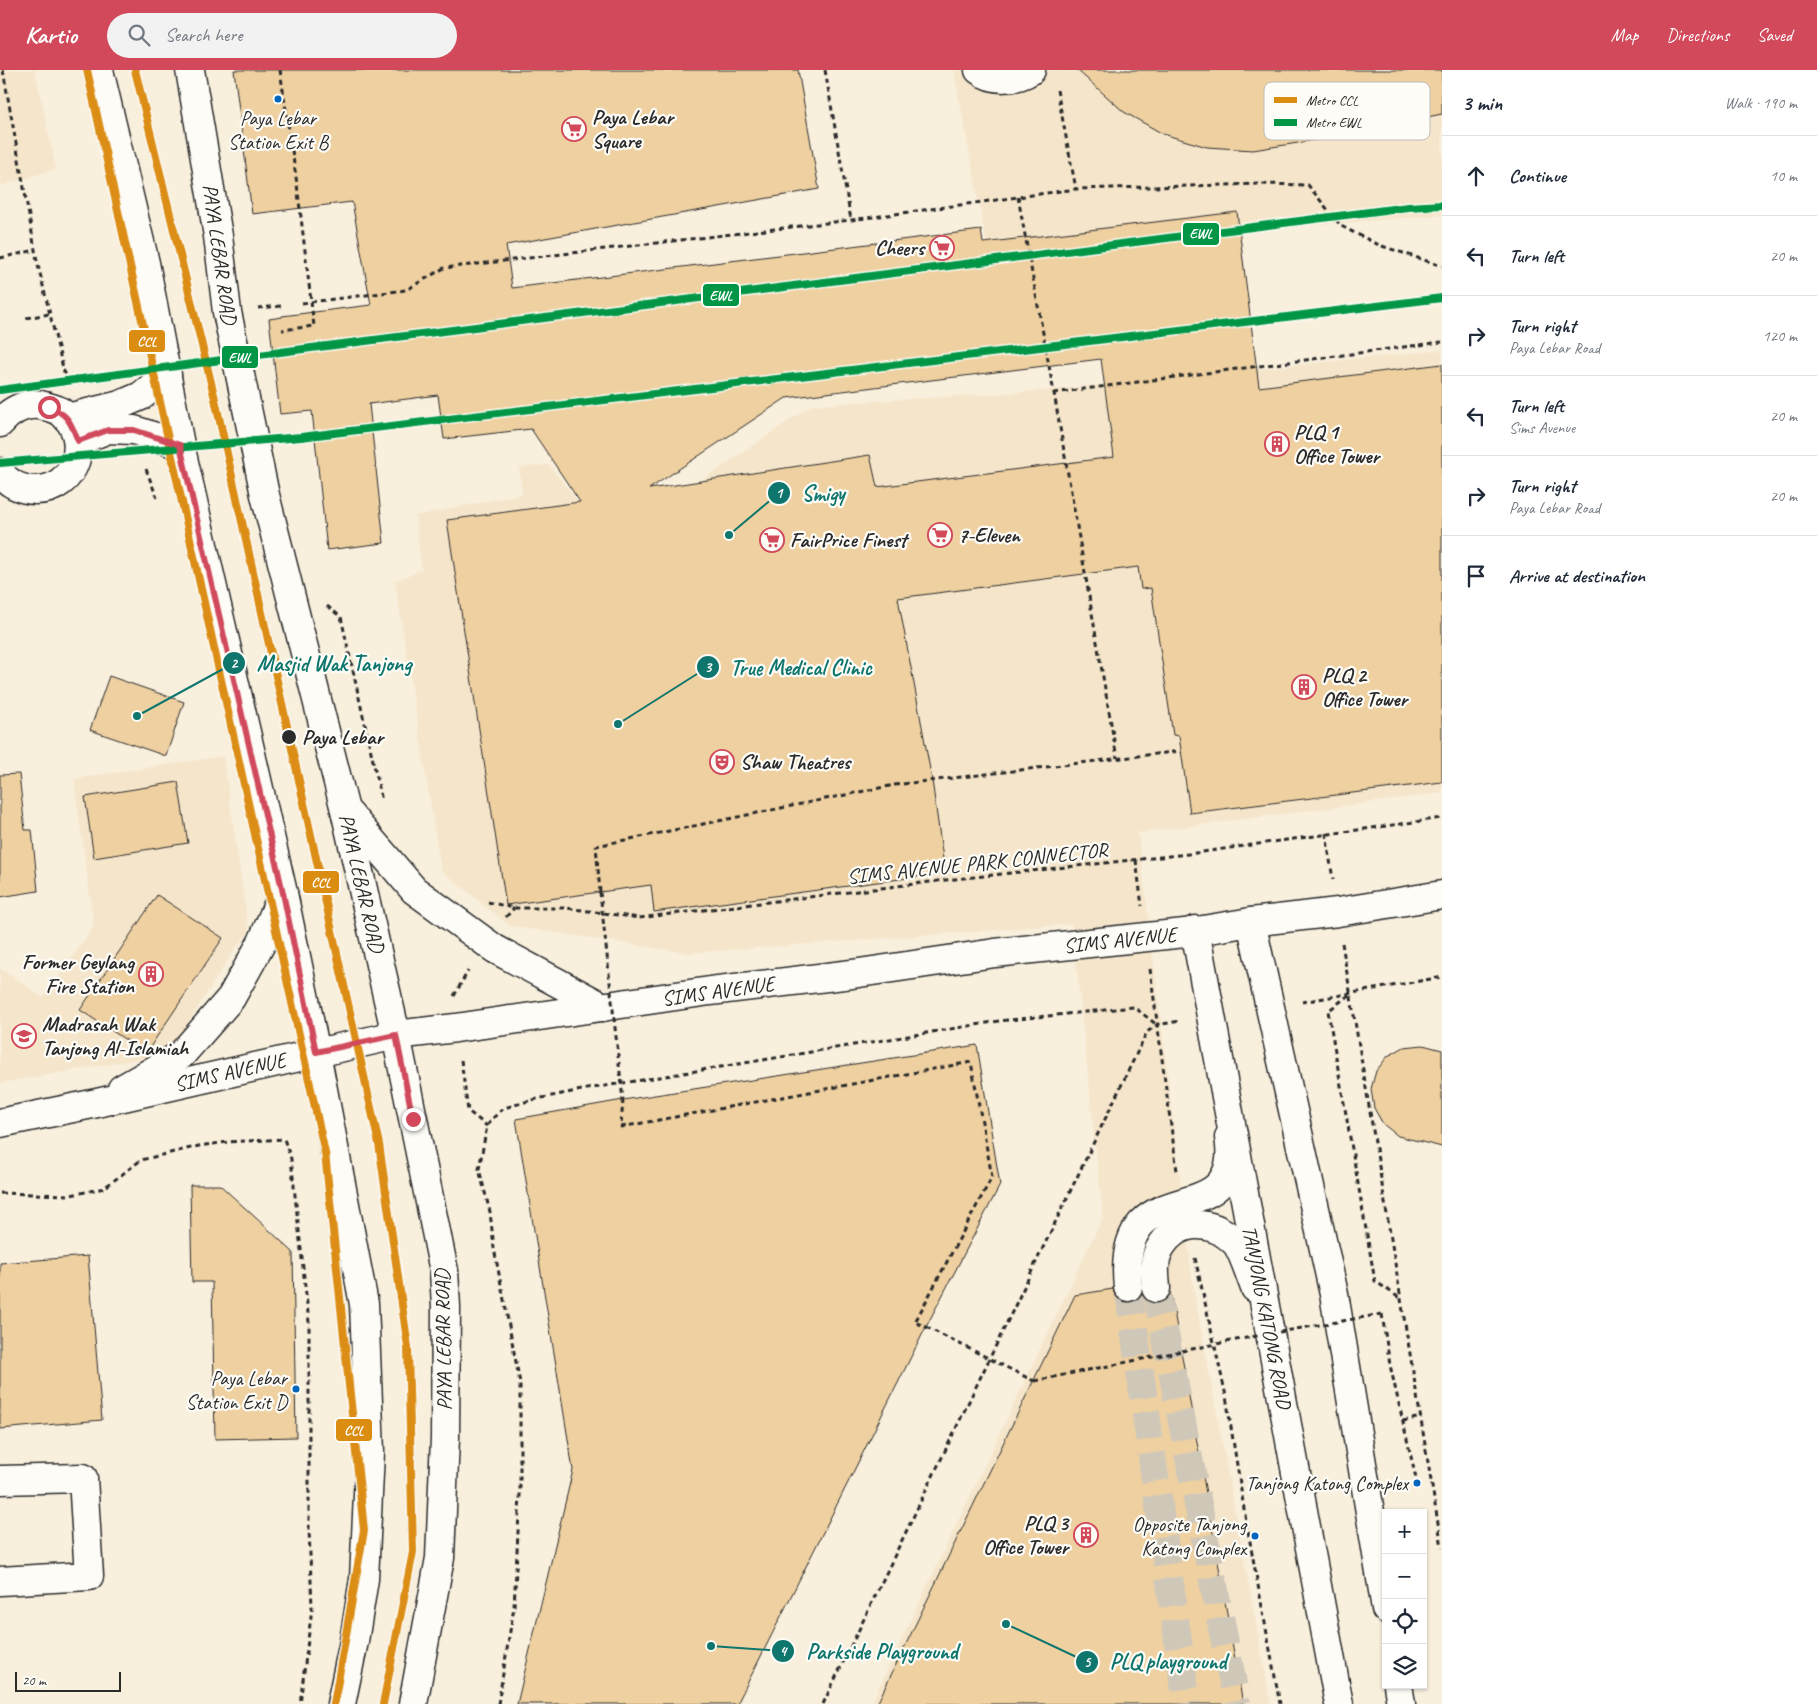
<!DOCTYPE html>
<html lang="en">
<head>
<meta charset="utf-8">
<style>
	body { margin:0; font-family:Caveat,sans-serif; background:#f2f2f3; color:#1f2937 }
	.controls { position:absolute; right:15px; bottom:15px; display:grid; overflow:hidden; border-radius:0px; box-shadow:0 1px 4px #0004 }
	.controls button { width:45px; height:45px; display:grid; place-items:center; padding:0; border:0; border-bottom:1px solid #e0e1e3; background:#fff; color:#1f2937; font:25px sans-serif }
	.scale { position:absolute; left:15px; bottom:12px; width:106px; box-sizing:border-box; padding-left:5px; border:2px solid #2b2b2b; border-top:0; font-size:14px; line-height:18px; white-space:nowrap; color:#2b2b2b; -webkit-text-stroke:4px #fdfcf7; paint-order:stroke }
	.stop { position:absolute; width:15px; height:15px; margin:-11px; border:4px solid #d1495b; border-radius:50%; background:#fff }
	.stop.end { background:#d1495b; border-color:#fff; box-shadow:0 1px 5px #0008 }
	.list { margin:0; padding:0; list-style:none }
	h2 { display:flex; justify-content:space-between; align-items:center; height:65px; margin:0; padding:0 20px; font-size:21px }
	h2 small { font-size:16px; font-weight:400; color:#747a83 }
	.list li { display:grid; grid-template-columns:32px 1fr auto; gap:15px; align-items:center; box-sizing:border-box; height:80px; padding:0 20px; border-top:1px solid #e0e1e3 }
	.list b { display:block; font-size:19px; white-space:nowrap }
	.list p { margin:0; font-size:16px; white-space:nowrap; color:#747a83 }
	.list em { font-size:16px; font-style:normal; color:#747a83 }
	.icon { flex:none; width:28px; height:28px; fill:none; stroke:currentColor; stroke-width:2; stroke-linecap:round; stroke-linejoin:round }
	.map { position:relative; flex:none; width:1442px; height:1634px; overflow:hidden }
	header { display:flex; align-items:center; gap:30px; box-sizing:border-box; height:70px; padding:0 25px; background:#d1495b; color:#fff }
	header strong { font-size:24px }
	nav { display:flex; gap:28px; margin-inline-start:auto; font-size:18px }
	.search { width:350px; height:45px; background:#f2f2f3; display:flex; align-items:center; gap:12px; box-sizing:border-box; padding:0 18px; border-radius:28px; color:#747a83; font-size:19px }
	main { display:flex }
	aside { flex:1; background:#fff }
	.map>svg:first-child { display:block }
	.built { fill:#f5e6cb }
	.building { fill:#eed0a1; stroke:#2b2b2b; fill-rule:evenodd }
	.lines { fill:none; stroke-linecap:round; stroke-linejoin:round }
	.minor-tunnel { stroke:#cfc8b9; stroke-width:28; stroke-dasharray:28 14; stroke-linecap:butt }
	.minor-casing { stroke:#2b2b2b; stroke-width:31 }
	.major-casing { stroke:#2b2b2b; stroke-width:31 }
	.path { stroke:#2b2b2b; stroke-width:3; stroke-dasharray:5 4; stroke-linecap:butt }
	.minor { stroke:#fdfcf7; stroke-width:28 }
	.major { stroke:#fdfcf7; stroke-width:28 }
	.path-bridge { stroke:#2b2b2b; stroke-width:3; stroke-dasharray:5 4; stroke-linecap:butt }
	.metro-1-casing { stroke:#fdfcf7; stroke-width:11 }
	.metro-2-casing { stroke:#fdfcf7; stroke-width:11 }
	.metro-1 { stroke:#db8d12; stroke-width:8 }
	.metro-2 { stroke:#009645; stroke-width:8 }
	.route { stroke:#d1495b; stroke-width:6 }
	.bus-dot { fill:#0065bd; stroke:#fdfcf7; stroke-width:2 }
	.stop-dot { fill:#2b2b2b; stroke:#fdfcf7; stroke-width:2 }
	.labels { text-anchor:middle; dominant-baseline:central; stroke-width:4.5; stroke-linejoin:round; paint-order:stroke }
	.bus-label { font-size:20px; fill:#2b2b2b; stroke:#fdfcf7; text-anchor:end }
	.poi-label { font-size:21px; font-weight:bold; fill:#2b2b2b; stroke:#fdfcf7; text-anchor:start }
	.street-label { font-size:21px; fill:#2b2b2b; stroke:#fdfcf7 }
	.stop-label { font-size:21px; font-weight:bold; fill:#2b2b2b; stroke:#fdfcf7; text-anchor:start }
	.key { fill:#fdfcf7; stroke:#bebdba; stroke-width:1 }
	.key-label { font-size:14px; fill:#2b2b2b }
	.leader { fill:none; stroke:#0f766e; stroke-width:2 }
	.callout-dot { fill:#0f766e; stroke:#fdfcf7; stroke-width:2 }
	.mark-label { font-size:15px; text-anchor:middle; font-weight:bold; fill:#fff }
	.callout-label { font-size:22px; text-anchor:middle; font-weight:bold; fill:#0f766e; stroke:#fdfcf7; stroke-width:4.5; stroke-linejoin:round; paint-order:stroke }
	.line-badge { stroke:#fdfcf7; stroke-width:2 }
	.badge-label { font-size:14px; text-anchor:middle; font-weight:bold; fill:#fff }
</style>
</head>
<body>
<header>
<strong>Kartio</strong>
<div class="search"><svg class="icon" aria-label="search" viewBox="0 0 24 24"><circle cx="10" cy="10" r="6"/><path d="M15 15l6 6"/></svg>Search here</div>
<nav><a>Map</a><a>Directions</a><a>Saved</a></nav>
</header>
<main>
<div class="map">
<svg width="1442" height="1634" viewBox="0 0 1442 1634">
	<rect width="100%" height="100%" fill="#f8efdd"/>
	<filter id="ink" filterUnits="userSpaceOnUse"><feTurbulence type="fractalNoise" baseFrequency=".02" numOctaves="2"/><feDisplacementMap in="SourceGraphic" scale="10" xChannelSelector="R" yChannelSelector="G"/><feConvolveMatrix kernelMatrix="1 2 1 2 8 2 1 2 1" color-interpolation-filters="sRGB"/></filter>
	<g filter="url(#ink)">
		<g class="built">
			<polygon points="0,0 35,0 56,99 0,116"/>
			<polygon points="954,0 1442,0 1442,145 988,181"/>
			<polygon points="1442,280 1442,723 1138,763 1193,1216 1271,1634 871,1634 1103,1147 1072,854 689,883 510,856 441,800 395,511 422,500 415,446 522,424 519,397 549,395 611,472 812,335 1041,321"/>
			<polygon points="223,686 249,862 233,882 179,967 156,986 0,1013 0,898 43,928 94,856 74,709"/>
		</g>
		<g class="building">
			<path d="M234,0H798L819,119L506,175L512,218L981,160L983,173L1237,142L1259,317L1442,294V712L1190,743L1179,666L1173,665L1151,518L1141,519L1138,497L898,528L932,710L945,803L654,842L651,815L506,835L447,450L580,432L531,359L444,369L438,325L369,334L384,473L327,480L312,341L280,344L269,249L282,247V246L371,235L352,132L252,144ZM1101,289L1114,387L877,417L870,385L649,419L786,328Z"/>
			<polygon points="1077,0 1442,0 1442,44 1298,73 1253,80 1207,77 1163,64 1124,42"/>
			<polygon points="109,606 184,632 166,686 90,660"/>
			<polygon points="19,704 25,760 32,760 38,821 0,827 0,705"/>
			<polygon points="178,712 188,773 94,788 85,727"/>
			<polygon points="157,825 223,868 146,983 80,940"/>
			<polygon points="977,975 1000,1115 926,1257 737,1634 517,1634 573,1400 516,1049 623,1030"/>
			<polygon points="1423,975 1442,980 1442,1077 1398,1066 1383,1054 1374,1038 1371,1019 1376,1001 1388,986 1404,977"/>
			<polygon points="190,1115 220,1115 293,1182 296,1367 215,1369 212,1212 192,1212"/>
			<polygon points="88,1186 102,1350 0,1359 0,1193"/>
			<polygon points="1113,1219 1115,1225 1120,1230 1127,1233 1136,1230 1142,1224 1149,1232 1158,1233 1165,1231 1171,1224 1243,1634 877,1634 1075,1225"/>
		</g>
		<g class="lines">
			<g class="minor-tunnel">
				<polyline points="1128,1217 1187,1634"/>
				<polyline points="1156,1218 1237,1634"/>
			</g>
			<defs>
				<g id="minor">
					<path d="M979,0C993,11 1016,10 1031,0"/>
					<polyline points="67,348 120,335 141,326 167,305"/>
					<path d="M0,353C10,341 24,333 40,335C47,337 55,338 61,342C93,367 76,420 36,420C22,420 8,414 0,402"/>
					<polyline points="78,371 108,359 134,360 180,375"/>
					<path d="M1128,1217C1116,1102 1221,1159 1230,1090C1231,1083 1230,1074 1229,1067"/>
					<path d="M1156,1218C1155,1205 1153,1192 1159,1180C1176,1148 1211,1148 1235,1172C1242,1179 1251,1208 1255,1218"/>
					<polyline points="0,1410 83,1408 89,1506 0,1511"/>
				</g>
				<g id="major">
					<polyline points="99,0 145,193 180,375 283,823 316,983 364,1234 370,1382 364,1509 354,1571 341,1634"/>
					<polyline points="190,0 218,166 227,242 265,425 345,740 396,965 444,1201 446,1237 445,1368 440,1488 413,1634"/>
					<polyline points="349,744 414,820 495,879 603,937"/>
					<polyline points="1251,852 1334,1224 1386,1539"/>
					<polyline points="1195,860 1339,1634"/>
					<polyline points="122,1019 181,985 231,928 262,872 283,823"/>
					<polyline points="0,1053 97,1033 396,965 456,958 710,921 852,904 995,883 1185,863 1251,852 1338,842 1442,825"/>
					<polyline points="1398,1615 1401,1634"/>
				</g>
			</defs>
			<use href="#minor" class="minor-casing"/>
			<use href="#major" class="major-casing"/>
			<g class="path">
				<polyline points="3,0 37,191 64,302 72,310"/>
				<polyline points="280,0 297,114 314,256 282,260"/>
				<polyline points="825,0 851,150"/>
				<polyline points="1057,20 1076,119"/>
				<polyline points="1018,127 1054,323 1117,688"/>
				<polyline points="0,188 36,180"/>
				<polyline points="302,233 406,220 444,198 851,150 1076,119 1261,114 1308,115 1341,156 1379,175 1442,196"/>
				<polyline points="258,238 281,236"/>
				<polyline points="26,248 49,244"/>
				<polyline points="1054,323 1442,272"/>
				<polyline points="146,399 157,428"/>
				<polyline points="327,536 341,547 382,731"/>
				<polyline points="1326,763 1333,810"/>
				<polyline points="1136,790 1142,836"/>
				<polyline points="600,822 596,776 894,715"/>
				<polyline points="488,832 514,838 567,838 639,848 946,810 1188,784 1442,748"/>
				<polyline points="506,847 514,838"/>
				<polyline points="1342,873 1442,1477"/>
				<polyline points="1150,899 1177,1101"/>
				<polyline points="1349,925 1328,941 1375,1211 1401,1229"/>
				<polyline points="454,926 468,901"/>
				<polyline points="1302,932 1442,907"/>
				<polyline points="461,990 468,1041 487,1056"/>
				<polyline points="623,1030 621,1057 971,992 992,1107 915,1252 926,1257"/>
				<polyline points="0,1123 71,1125 104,1118 141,1090 199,1076 228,1072 284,1069 291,1089 309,1252 309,1458 312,1538 300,1634"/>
				<polyline points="1195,1188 1226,1326 1245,1445 1280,1634"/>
				<polyline points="1382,1244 1390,1295 1417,1413"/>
				<polyline points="1034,1311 1182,1281"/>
				<polyline points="1403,1351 1421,1347"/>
				<polyline points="498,1634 514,1537 520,1425 520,1313 494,1178 490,1142 479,1099 487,1056 494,1047 504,1038 532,1030 587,1019 999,951 1134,937 1157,955"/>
				<polyline points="823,1634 1147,962 1157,955 1180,951"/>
			</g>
			<use href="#minor" class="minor"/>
			<use href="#major" class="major"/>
			<g class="path-bridge">
				<polyline points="894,715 1181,681"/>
				<polyline points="600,822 623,1030"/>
				<polyline points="926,1257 1034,1311"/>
				<polyline points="1182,1281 1251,1267 1382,1244"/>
			</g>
			<defs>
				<g id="metro-1">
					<polyline points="87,0 325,1083 364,1460 334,1634"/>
					<polyline points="135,0 215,329 379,1074 408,1277 413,1482 383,1634"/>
				</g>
				<g id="metro-2">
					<polyline points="0,320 288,281 1408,137 1442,135"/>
					<polyline points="0,393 301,367 1442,228"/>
				</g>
			</defs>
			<use href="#metro-1" class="metro-1-casing"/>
			<use href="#metro-2" class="metro-2-casing"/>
			<use href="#metro-1" class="metro-1"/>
			<use href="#metro-2" class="metro-2"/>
		</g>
	</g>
	<g class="lines" filter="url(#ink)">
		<path class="route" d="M49,337C68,344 71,353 78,371L108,360H134L180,375L283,823L316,982L396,965L413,1049"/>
	</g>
	<defs>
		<symbol id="supermarket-ring" viewBox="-11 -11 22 22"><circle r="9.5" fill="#fdfcf7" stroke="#d1495b" stroke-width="1.5"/><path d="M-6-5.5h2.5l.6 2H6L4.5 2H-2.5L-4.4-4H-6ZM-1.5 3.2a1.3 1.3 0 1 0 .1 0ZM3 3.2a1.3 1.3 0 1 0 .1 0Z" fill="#d1495b"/></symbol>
		<symbol id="building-ring" viewBox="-11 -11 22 22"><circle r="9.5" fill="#fdfcf7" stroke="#d1495b" stroke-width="1.5"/><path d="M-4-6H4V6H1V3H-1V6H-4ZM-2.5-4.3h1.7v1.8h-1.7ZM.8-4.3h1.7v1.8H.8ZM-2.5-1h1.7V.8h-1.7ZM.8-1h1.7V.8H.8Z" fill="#d1495b"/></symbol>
		<symbol id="theatre-ring" viewBox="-11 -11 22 22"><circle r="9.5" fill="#fdfcf7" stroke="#d1495b" stroke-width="1.5"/><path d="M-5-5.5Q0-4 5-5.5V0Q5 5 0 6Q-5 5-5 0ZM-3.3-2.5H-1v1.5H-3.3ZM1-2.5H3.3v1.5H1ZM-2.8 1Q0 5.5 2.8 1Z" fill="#d1495b"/></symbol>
		<symbol id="school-ring" viewBox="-11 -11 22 22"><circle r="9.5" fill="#fdfcf7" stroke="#d1495b" stroke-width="1.5"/><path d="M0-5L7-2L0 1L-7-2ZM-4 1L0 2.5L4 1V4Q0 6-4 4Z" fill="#d1495b"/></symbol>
	</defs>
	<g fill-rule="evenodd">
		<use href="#supermarket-ring" x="560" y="45" width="28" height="28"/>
		<use href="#supermarket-ring" x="928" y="164" width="28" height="28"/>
		<use href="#building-ring" x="1263" y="360" width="28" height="28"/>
		<use href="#supermarket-ring" x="926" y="451" width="28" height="28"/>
		<use href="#supermarket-ring" x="758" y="456" width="28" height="28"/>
		<use href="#building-ring" x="1290" y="603" width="28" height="28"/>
		<use href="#theatre-ring" x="708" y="678" width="28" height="28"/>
		<use href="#building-ring" x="137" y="890" width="28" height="28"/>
		<use href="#school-ring" x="10" y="952" width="28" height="28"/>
		<use href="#building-ring" x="1072" y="1451" width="28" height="28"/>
	</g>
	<g class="bus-dot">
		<circle cx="278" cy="29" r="4.5"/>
		<circle cx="296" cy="1319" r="4.5"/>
		<circle cx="1417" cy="1413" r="4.5"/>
		<circle cx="1255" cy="1466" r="4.5"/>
	</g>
	<circle class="stop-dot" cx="289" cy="667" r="8"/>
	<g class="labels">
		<g class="bus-label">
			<text x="278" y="48" text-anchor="middle">Paya Lebar<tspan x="278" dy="24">Station Exit B</tspan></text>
			<text x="287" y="1308">Paya Lebar<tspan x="287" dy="24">Station Exit D</tspan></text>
			<text x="1408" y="1413">Tanjong Katong Complex</text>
			<text x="1246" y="1454">Opposite Tanjong<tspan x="1246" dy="24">Katong Complex</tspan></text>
		</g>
		<g class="poi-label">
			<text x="592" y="47">Paya Lebar<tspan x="592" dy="24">Square</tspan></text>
			<text x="924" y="178" text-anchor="end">Cheers</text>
			<text x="1294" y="362">PLQ 1<tspan x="1294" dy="24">Office Tower</tspan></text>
			<text x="958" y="465">7-Eleven</text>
			<text x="790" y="470">FairPrice Finest</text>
			<text x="1322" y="605">PLQ 2<tspan x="1322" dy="24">Office Tower</tspan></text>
			<text x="740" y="692">Shaw Theatres</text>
			<text x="134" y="892" text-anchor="end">Former Geylang<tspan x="134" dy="24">Fire Station</tspan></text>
			<text x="42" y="954">Madrasah Wak<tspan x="42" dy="24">Tanjong Al-Islamiah</tspan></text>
			<text x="1068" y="1453" text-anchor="end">PLQ 3<tspan x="1068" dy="24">Office Tower</tspan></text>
		</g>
		<g class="street-label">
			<text transform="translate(220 184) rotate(82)">PAYA LEBAR ROAD</text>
			<text transform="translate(977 793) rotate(-6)">SIMS AVENUE PARK CONNECTOR</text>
			<text transform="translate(362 813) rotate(77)">PAYA LEBAR ROAD</text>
			<text transform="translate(1120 870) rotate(-6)">SIMS AVENUE</text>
			<text transform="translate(718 921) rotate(-8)">SIMS AVENUE</text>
			<text transform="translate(230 1002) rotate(-13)">SIMS AVENUE</text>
			<text transform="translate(1267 1247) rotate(79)">TANJONG KATONG ROAD</text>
			<text transform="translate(443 1270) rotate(-91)">PAYA LEBAR ROAD</text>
		</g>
		<g class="stop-label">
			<text x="302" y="667">Paya Lebar</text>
		</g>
	</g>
	<rect x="1264" y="12" width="166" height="58" rx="8" class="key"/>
	<rect x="1274" y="27" width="23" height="6" fill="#db8d12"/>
	<rect x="1274" y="49" width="23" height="7" fill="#009645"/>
	<g class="key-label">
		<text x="1306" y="35">Metro CCL</text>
		<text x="1306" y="57">Metro EWL</text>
	</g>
	<path class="leader" d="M729 465L779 423M137 646L234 593M618 654L708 597M711 1576L783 1581M1006 1554L1087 1592"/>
	<g class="callout-dot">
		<circle cx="729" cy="465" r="5"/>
		<circle cx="137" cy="646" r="5"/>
		<circle cx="618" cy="654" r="5"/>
		<circle cx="711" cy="1576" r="5"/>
		<circle cx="1006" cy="1554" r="5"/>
		<circle cx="779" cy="423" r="12"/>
		<circle cx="234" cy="593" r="12"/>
		<circle cx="708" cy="597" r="12"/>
		<circle cx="783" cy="1581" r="12"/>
		<circle cx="1087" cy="1592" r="12"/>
	</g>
	<g class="mark-label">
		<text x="779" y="428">1</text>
		<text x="234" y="598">2</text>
		<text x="708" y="602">3</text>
		<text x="783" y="1586">4</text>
		<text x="1087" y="1597">5</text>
	</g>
	<g class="callout-label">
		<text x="823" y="431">Smigy</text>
		<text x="334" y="601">Masjid Wak Tanjong</text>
		<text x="801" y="605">True Medical Clinic</text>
		<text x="882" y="1589">Parkside Playground</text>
		<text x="1168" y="1599">PLQ playground</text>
	</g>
	<g class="line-badge">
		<rect x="1182" y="152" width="38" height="24" rx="5" fill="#009645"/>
		<rect x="702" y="213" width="38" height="24" rx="5" fill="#009645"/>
		<rect x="128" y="259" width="38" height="24" rx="5" fill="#db8d12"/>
		<rect x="221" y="275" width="38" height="24" rx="5" fill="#009645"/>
		<rect x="302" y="800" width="38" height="24" rx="5" fill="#db8d12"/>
		<rect x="335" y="1348" width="38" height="24" rx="5" fill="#db8d12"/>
	</g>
	<g class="badge-label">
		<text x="1201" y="168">EWL</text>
		<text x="721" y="230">EWL</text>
		<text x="147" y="276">CCL</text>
		<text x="240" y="292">EWL</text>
		<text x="321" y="817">CCL</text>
		<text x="354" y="1365">CCL</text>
	</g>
</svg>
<div class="controls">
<button>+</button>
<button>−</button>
<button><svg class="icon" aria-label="locate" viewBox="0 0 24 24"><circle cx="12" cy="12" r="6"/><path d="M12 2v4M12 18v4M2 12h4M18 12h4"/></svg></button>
<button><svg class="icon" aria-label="layers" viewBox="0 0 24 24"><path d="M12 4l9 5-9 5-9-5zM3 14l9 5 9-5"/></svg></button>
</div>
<div class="scale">20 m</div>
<div class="stop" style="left:49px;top:337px"></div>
<div class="stop end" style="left:413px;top:1049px"></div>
</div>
<aside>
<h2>3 min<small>Walk · 190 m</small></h2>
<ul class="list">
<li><svg class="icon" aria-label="ahead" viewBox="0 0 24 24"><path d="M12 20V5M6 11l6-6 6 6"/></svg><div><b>Continue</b></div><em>10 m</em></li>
<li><svg class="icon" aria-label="left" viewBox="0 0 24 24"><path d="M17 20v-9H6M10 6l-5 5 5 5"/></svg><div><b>Turn left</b></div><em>20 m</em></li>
<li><svg class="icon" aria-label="right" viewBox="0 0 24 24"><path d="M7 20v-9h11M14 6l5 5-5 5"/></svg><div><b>Turn right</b><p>Paya Lebar Road</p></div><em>120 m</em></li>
<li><svg class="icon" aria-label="left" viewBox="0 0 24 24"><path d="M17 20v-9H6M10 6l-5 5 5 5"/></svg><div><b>Turn left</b><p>Sims Avenue</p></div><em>20 m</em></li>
<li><svg class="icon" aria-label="right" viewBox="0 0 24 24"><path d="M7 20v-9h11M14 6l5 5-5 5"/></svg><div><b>Turn right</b><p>Paya Lebar Road</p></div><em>20 m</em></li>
<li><svg class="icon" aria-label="arrive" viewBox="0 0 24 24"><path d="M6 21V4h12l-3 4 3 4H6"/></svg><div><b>Arrive at destination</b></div></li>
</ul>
</aside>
</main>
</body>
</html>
